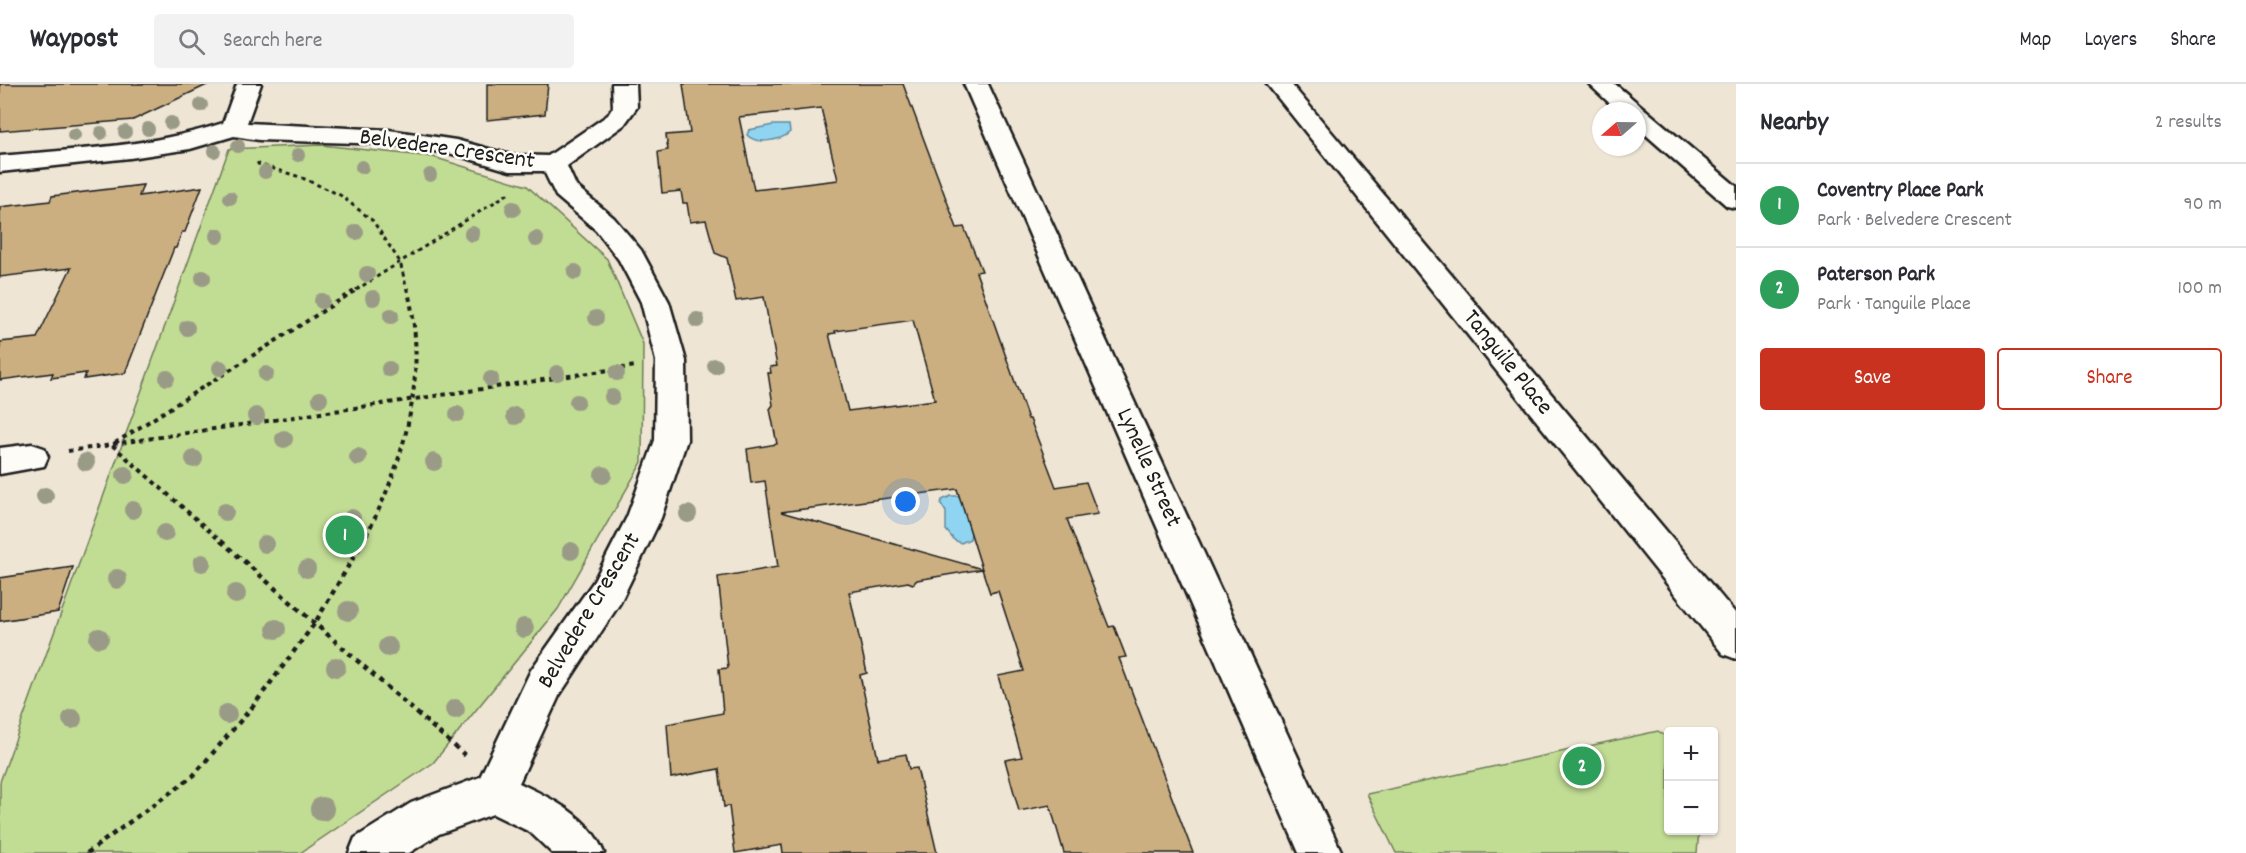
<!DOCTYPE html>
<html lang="en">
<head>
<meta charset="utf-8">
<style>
	body { margin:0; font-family:Dekko,sans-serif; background:#f2f2f3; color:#2b2b33 }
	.controls { position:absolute; right:18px; bottom:18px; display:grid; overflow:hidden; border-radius:6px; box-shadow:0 2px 4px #0004 }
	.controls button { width:54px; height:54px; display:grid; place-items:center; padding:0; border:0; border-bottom:2px solid #e1e1e2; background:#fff; color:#2b2b33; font:30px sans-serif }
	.compass { position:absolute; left:1592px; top:18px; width:54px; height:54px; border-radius:50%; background:#fff; box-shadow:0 2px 4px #0004; rotate:250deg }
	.you { position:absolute; left:906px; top:418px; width:21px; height:21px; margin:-15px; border:4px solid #fff; border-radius:50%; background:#1a73e8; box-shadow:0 0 0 9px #1a73e833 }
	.badge { display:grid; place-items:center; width:39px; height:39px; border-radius:50%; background:#c8321e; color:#fff; font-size:20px; font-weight:700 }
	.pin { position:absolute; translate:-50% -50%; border:3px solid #fff; box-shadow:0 2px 6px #0006 }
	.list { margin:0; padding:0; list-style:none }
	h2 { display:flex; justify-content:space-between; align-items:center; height:78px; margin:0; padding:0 24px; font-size:26px }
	h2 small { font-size:20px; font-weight:400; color:#7c7c81 }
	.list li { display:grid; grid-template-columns:39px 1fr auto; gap:18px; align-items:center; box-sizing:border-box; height:84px; padding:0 24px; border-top:2px solid #e1e1e2 }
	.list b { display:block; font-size:22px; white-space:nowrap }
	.list p { margin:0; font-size:20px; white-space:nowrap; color:#7c7c81 }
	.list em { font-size:20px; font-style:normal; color:#7c7c81 }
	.actions { display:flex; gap:12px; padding:18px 24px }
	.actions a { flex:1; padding:14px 0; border:2px solid #c8321e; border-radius:6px; text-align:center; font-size:21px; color:#c8321e }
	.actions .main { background:#c8321e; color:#fff }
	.icon { flex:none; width:33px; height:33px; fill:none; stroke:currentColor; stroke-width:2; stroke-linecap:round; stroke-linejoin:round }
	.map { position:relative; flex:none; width:1736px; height:769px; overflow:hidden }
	header { display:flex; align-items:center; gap:36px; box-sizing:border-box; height:84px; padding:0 30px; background:#fff; border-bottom:2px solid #e1e1e2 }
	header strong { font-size:28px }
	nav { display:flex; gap:33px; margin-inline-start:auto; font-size:21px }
	.search { width:420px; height:54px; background:#f2f2f3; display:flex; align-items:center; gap:15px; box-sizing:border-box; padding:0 21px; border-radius:6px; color:#7c7c81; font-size:22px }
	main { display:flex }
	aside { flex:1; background:#fff }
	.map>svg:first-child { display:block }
	.green { fill:#c1dc93; stroke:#6e7c58; stroke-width:1.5 }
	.water { fill:#8fd4f1; stroke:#618a9c; stroke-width:1.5 }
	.building { fill:#cbaf81; stroke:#1c1c1c; stroke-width:1.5; fill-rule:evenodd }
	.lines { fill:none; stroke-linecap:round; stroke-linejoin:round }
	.minor-casing { stroke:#1c1c1c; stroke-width:5 }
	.tertiary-casing { stroke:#1c1c1c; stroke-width:5 }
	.path-far2 { stroke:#1c1c1c; stroke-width:3; stroke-dasharray:4 4; stroke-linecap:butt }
	.path-far1 { stroke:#1c1c1c; stroke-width:4; stroke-dasharray:4.5 4.5; stroke-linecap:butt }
	.path { stroke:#1c1c1c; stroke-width:4.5; stroke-dasharray:5 5; stroke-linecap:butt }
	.minor { fill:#fdfcf7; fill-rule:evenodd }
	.tertiary { fill:#fdfcf7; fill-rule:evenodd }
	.tree { fill:#9a9b86 }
	.labels { text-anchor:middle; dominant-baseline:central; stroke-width:5; stroke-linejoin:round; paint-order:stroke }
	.street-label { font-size:24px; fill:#1c1c1c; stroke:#fdfcf7 }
</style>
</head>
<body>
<header>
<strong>Waypost</strong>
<div class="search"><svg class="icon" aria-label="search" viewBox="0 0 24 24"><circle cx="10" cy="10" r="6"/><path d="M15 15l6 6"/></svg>Search here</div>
<nav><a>Map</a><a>Layers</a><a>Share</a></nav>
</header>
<main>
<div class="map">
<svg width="1736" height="769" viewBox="0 0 1736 769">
	<rect width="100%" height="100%" fill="#eee5d4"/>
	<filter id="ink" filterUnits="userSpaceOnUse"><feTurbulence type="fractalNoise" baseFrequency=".0167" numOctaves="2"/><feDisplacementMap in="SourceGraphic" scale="12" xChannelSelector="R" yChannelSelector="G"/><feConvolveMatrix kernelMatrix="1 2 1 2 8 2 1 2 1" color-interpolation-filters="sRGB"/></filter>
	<g filter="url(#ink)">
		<g class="green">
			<polygon points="321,61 433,73 527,102 607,175 643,260 642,378 558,525 433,679 300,769 0,769 0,698 229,65"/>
			<polygon points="1658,647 1668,654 1668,746 1699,747 1697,769 1396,769 1367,710"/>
		</g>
		<g class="water">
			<path d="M773,41H789L790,48C781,57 756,61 747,51L749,46Z"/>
			<polygon points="951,412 967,412 972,442 970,455 961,459 954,456 946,446 946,428 941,420 942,416"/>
		</g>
		<g class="building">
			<polygon points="0,0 209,0 133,36 0,47"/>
			<polygon points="487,0 548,0 545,30 487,36"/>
			<path d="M683,0H903L957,144L964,143L982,187L976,188L1028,335H1030L1056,403L1086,398L1098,430L1067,435L1109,543L1114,542L1126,573L1119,574L1193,769H1064L1050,721L1019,727L1005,676L1022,673L998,592L1024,587L998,507L990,509L982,485L917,496L913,500L908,498L849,508L867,589L860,591L878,675L906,670L909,685L917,684L937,769H783L782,761L735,769L729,722L724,723L719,685L671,694L667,640L723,629L719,585L728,584L718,493L778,483L765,397L751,399L747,365L777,360L770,325L773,321L768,289H771L770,283L777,282L764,213L736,217L727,174L715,169L706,136L690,138L687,119H683L681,107L662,109L658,68L668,66L666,51L690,49ZM821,24L838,96L754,106L739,33ZM913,236L935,316L848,327L829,250L836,249L835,247ZM957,405L982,485L781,428Z"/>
			<polygon points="143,101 139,112 202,103 185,148 182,148 176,164 174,164 125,289 84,295 86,289 51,294 53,289 0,296 0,258 37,254 71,184 0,193 0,123 50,117 52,112"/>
			<polygon points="73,483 58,528 0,537 0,494"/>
		</g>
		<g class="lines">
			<defs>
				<g id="minor">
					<path d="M237,0H261L247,39L389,46L456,56L511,71L548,72L608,31L613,23L612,0H636L637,23L624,41L567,82L576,102L614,134L641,166L669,218L686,277L687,356L661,434L620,519L559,612L519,699C553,715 590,733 604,769H552L530,748L493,730L439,750L409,769H349L355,754L411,719L480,693L531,586L594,497L627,433L655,356L656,277L641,218L619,176L596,146L556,112L544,87H510L453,70L389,60L259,56L234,52L190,65L130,74L0,88V72C75,65 151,63 223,39Z"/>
					<polygon points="1267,0 1291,0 1736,530 1736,575 1723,570"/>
					<polygon points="1589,0 1615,0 1736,102 1736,124 1727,122 1637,43 1637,27 1618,27"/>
					<polygon points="32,360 44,364 48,373 44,382 0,390 0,364"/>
				</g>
				<polygon id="tertiary" points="964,0 988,0 1342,769 1299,769"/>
			</defs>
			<use href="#minor" class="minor-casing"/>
			<use href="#tertiary" class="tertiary-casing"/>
			<g class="path-far2">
				<polyline points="258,78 258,80 300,93 340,111 373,137 400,178 407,206"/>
				<polyline points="356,206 509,109"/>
			</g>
			<g class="path-far1">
				<polyline points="115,359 359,204"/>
				<polyline points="113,360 636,282"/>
				<polyline points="68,367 112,361 223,459"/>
				<path d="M362,459C404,382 430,291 407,204"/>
			</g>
			<g class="path">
				<polyline points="221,457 467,673"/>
				<polyline points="87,769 193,692 254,621 315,539 363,457"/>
			</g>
			<use href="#minor" class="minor"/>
			<use href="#tertiary" class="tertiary"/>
		</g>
		<g class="tree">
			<circle cx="201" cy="21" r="7"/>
			<circle cx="171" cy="39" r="7"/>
			<circle cx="148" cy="45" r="7"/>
			<circle cx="125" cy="48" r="7"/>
			<circle cx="101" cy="49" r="7"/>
			<circle cx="74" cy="51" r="7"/>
			<circle cx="238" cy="62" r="7"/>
			<circle cx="214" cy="67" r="7"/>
			<circle cx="298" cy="71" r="7"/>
			<circle cx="362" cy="83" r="7"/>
			<circle cx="265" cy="88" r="7"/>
			<circle cx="430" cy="91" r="7"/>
			<circle cx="230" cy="114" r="7"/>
			<circle cx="513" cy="125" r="8"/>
			<circle cx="356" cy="148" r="8"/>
			<circle cx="472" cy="150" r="8"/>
			<circle cx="217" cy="152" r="8"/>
			<circle cx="536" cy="155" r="8"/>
			<circle cx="575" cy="188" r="8"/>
			<circle cx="367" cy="190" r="8"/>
			<circle cx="203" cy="194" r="8"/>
			<circle cx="373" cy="214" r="8"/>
			<circle cx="322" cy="217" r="8"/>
			<circle cx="391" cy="232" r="8"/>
			<circle cx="596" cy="234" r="8"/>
			<circle cx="697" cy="236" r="8"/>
			<circle cx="187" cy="244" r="8"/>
			<circle cx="715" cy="282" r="8"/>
			<circle cx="220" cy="284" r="8"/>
			<circle cx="389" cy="285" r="8"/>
			<circle cx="557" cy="289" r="8"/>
			<circle cx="617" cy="289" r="8"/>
			<circle cx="266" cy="290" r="8"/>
			<circle cx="167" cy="294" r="8"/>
			<circle cx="491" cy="295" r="8"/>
			<circle cx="612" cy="313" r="8"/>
			<circle cx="320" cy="315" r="8"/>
			<circle cx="577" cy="318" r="8"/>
			<circle cx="457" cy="330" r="8"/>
			<circle cx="256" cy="332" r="9"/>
			<circle cx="515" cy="332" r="9"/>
			<circle cx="284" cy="355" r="9"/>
			<circle cx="358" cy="373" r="9"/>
			<circle cx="194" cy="375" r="9"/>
			<circle cx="86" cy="378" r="9"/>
			<circle cx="434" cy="378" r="9"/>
			<circle cx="125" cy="391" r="9"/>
			<circle cx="603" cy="391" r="9"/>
			<circle cx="45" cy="412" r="9"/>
			<circle cx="133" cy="426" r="9"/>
			<circle cx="225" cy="428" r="9"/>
			<circle cx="688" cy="430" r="9"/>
			<circle cx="352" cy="434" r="9"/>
			<circle cx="165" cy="449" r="9"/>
			<circle cx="265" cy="460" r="9"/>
			<circle cx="571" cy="467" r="9"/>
			<circle cx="202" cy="479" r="9"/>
			<circle cx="307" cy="485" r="9"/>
			<circle cx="117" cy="495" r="10"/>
			<circle cx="236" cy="510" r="10"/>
			<circle cx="348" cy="527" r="10"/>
			<circle cx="524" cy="544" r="10"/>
			<circle cx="276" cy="545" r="10"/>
			<circle cx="99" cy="554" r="10"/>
			<circle cx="388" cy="563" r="10"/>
			<circle cx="336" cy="583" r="10"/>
			<circle cx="455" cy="625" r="10"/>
			<circle cx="227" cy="630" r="10"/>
			<circle cx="72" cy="635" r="10"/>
			<circle cx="322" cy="725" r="12"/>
		</g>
	</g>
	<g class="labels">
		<g class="street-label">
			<text transform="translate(447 66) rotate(8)">Belvedere Crescent</text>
			<text transform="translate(1507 279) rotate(51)">Tanguile Place</text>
			<text transform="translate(1148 384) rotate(66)">Lynelle Street</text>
			<text transform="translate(590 527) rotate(-59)">Belvedere Crescent</text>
		</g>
	</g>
</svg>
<div class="controls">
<button>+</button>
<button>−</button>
</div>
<svg class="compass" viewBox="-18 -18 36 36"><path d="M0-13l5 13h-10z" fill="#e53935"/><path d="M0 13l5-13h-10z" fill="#7c7c81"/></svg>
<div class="you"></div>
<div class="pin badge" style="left:345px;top:451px;background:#2e9e5b">1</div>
<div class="pin badge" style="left:1582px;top:682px;background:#2e9e5b">2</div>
</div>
<aside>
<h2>Nearby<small>2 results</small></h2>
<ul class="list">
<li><span class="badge" style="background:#2e9e5b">1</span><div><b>Coventry Place Park</b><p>Park · Belvedere Crescent</p></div><em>90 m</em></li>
<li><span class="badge" style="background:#2e9e5b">2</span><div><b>Paterson Park</b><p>Park · Tanguile Place</p></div><em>100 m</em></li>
</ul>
<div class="actions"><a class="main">Save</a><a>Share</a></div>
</aside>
</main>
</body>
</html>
